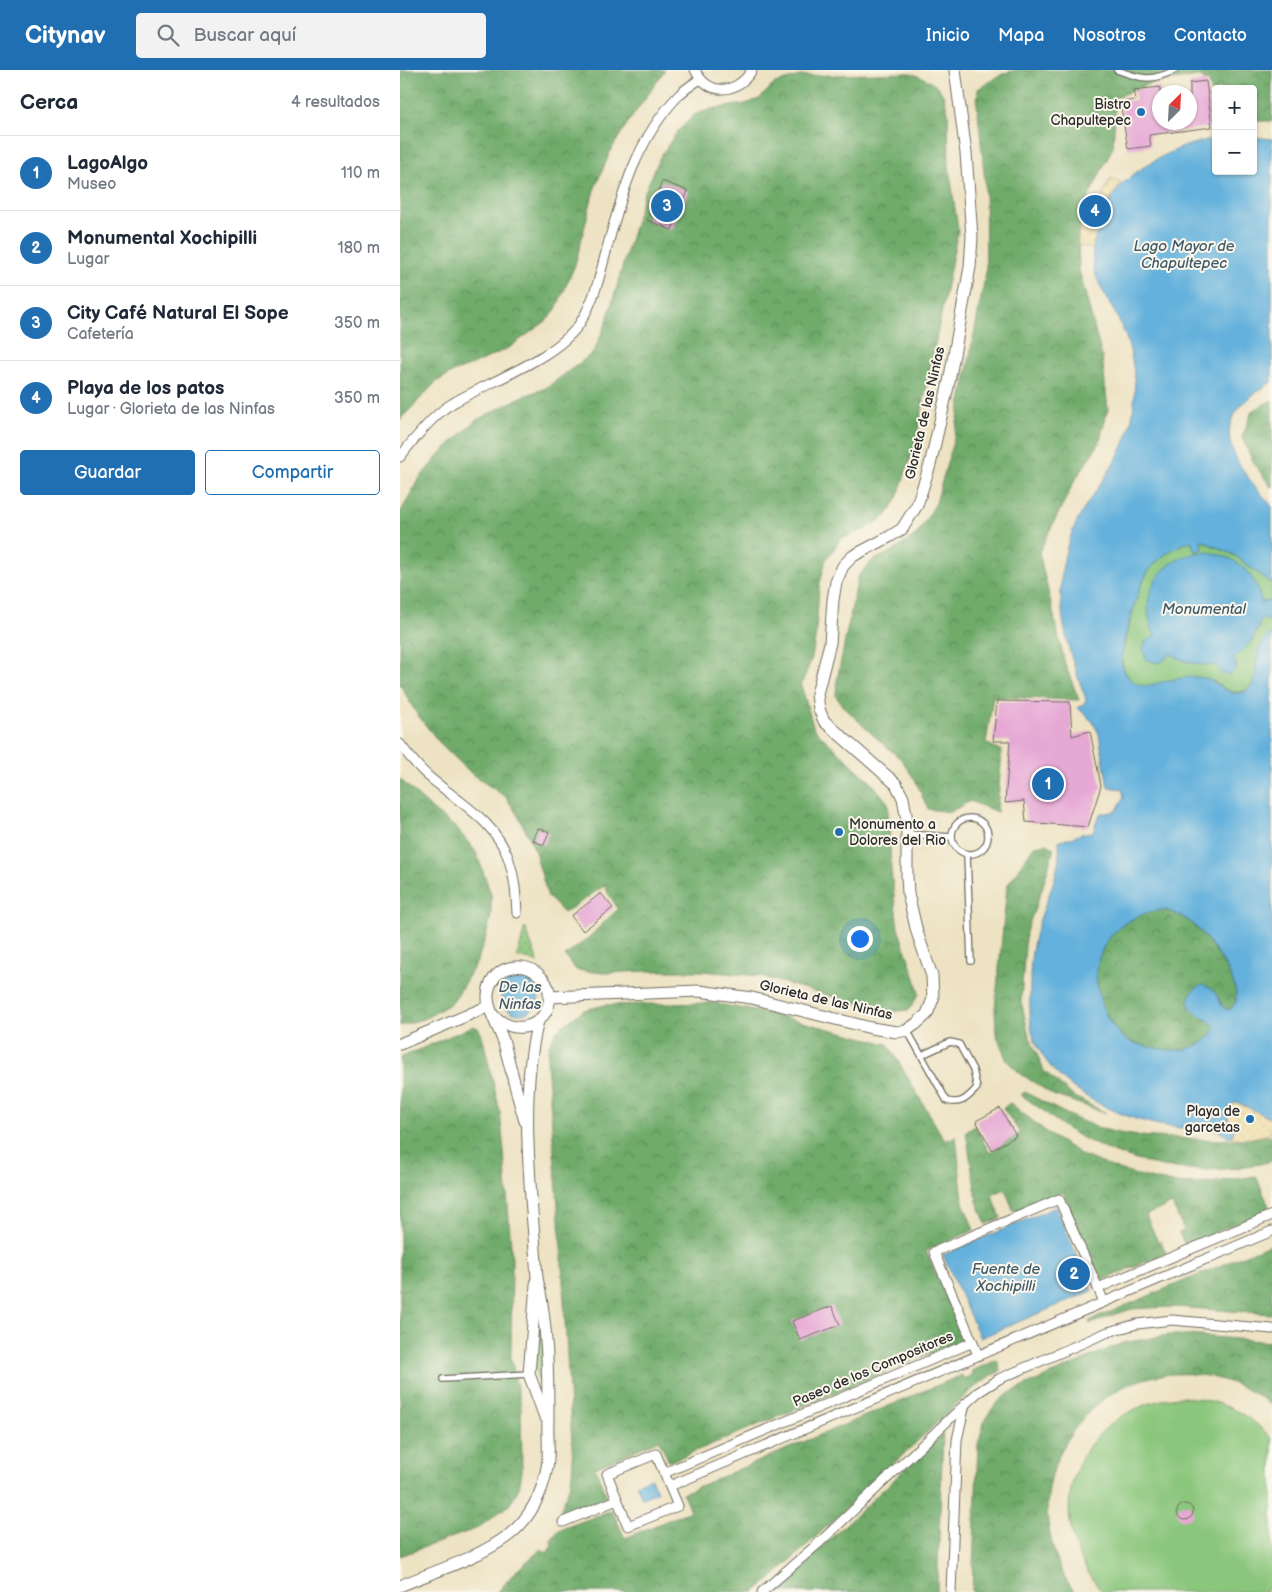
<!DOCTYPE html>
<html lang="es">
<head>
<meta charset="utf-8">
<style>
	body { margin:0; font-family:"Balsamiq Sans",sans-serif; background:#f2f2f3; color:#1f2937 }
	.controls { position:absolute; right:15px; top:15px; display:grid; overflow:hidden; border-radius:5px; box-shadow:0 1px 4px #0004 }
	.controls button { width:45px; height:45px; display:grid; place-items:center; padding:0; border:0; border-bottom:1px solid #e0e1e3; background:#fff; color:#1f2937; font:25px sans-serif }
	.compass { position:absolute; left:752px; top:15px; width:45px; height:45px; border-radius:50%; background:#fff; box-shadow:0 1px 4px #0004; rotate:24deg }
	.you { position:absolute; left:459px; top:868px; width:18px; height:18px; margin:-12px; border:4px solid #fff; border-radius:50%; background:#1a73e8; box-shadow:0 0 0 8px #1a73e833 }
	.badge { display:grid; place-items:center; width:32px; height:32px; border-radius:50%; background:#1f6fb2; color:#fff; font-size:16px; font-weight:700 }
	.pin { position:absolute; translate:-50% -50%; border:2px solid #fff; box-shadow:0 1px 5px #0006 }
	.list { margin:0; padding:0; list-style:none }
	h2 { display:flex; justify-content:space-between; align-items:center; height:65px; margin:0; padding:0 20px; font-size:21px }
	h2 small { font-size:16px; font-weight:400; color:#747a83 }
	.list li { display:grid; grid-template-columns:32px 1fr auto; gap:15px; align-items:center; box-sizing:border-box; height:75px; padding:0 20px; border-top:1px solid #e0e1e3 }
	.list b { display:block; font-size:19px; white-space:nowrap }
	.list p { margin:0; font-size:16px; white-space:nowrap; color:#747a83 }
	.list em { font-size:16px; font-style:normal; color:#747a83 }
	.actions { display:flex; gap:10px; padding:15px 20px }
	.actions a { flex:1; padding:11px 0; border:1px solid #1f6fb2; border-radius:5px; text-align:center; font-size:18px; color:#1f6fb2 }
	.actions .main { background:#1f6fb2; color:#fff }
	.icon { flex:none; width:28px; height:28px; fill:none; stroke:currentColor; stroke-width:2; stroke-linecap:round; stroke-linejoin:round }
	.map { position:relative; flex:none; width:872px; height:1522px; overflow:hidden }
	header { display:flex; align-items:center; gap:30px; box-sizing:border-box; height:70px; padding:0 25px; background:#1f6fb2; color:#fff }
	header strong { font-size:24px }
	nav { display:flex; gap:28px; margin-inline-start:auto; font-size:18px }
	.search { width:350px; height:45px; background:#f2f2f3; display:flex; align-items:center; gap:12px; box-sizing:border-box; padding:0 18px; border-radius:5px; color:#747a83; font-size:19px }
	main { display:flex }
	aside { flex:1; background:#fff }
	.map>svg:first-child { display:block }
	.grass { fill:#8ac67b; stroke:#5a7853 }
	.forest { fill:url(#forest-crowns); stroke:#4d6b4b }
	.sand { fill:url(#sand-dots); stroke:#8c8264 }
	.park { fill:url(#park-dots); stroke:#5a7853 }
	.water { fill:#63b1dc; stroke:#476e84; fill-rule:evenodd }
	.building { fill:#e6a8d5 }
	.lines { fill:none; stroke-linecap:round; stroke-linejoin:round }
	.service-casing { stroke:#6f6b60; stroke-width:8 }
	.pedestrian-casing { stroke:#6f6b60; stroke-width:11 }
	.minor-casing { stroke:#6f6b60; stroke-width:13 }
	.service { stroke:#fff; stroke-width:5.5 }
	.pedestrian { stroke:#fff; stroke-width:9 }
	.minor { stroke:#fff; stroke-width:11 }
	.poi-dot { fill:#1f6fb2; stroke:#fbf7ec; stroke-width:2 }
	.labels { text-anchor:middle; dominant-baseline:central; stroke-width:4; stroke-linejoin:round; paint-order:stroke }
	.poi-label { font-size:14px; fill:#2b2b2b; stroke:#fbf7ec; text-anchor:end }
	.street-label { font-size:14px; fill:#2b2b2b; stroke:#fbf7ec }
	.water-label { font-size:15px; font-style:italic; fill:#3f5a69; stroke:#fbf7ec }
</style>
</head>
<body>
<header>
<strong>Citynav</strong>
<div class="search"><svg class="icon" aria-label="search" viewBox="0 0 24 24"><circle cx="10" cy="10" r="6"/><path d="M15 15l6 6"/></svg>Buscar aquí</div>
<nav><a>Inicio</a><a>Mapa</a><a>Nosotros</a><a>Contacto</a></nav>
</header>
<main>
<aside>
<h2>Cerca<small>4 resultados</small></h2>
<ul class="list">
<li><span class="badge">1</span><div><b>LagoAlgo</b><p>Museo</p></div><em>110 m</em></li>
<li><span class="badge">2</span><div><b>Monumental Xochipilli</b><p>Lugar</p></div><em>180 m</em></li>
<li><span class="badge">3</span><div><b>City Café Natural El Sope</b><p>Cafetería</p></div><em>350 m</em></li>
<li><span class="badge">4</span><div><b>Playa de los patos</b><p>Lugar · Glorieta de las Ninfas</p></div><em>350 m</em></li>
</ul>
<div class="actions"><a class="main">Guardar</a><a>Compartir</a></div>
</aside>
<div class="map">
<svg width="872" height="1522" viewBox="0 0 872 1522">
	<defs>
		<pattern id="forest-crowns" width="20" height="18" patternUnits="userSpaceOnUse" patternTransform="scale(1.25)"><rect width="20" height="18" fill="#6fab6b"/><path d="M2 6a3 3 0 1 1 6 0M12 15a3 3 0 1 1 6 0" fill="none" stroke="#5b8b58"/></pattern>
		<pattern id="sand-dots" width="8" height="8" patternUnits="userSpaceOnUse" patternTransform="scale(1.25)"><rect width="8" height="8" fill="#eeda9e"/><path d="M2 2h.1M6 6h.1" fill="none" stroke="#cb8" stroke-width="1.8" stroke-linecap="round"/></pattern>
		<pattern id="park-dots" width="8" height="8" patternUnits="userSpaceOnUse" patternTransform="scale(1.25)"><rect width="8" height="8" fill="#8ac67b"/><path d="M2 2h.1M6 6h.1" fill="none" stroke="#71a165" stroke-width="1.8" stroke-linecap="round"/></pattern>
	</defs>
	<rect width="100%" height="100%" fill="#fbf7ec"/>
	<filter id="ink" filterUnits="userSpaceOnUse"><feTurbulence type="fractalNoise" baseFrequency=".02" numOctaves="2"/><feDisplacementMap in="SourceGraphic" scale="10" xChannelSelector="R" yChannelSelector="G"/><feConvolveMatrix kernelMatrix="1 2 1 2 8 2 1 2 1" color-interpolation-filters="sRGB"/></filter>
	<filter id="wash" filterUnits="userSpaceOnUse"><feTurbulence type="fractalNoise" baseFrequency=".0096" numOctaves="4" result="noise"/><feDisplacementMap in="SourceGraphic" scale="20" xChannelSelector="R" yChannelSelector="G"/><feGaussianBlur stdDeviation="1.12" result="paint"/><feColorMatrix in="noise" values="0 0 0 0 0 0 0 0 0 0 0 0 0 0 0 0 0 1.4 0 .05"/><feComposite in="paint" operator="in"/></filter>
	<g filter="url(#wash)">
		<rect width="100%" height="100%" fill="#ede2c2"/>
		<g class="grass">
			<path d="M800,470L834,485L872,514C872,524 872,553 872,561C870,569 861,579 857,588C854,594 856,601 855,607C850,628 828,625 816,612C801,611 784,609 769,611C762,612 754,616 747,616C729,617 721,598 722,583C738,533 733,492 791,471L795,481Z"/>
			<path d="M779,1327C816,1328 847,1341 872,1369V1514L865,1522H703C634,1444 676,1339 779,1327Z"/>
		</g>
		<g class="forest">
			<polygon points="0,0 265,0 225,57 211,80 194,120 175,195 156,239 146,251 110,277 75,294 53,302 36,312 0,350"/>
			<polygon points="617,0 872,0 872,51 853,51 853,19 816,19 816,42 809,12 798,6 749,14 716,27 713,77 689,126 678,164 679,200 702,287 708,339 699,373 675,410 639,482 665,594 679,630 593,627 586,673 602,681 597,742 570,731 550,742 528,739 516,712 502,690 472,664 442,635 436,626 437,610 458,507 472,491 495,480 518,463 536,433 554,368 586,202 585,112 577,33 578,19 604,3"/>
			<polygon points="510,3 524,8 538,17 544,27 548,42 549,96 558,160 515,375 496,431 486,446 464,460 442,468 426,489 419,517 416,563 412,588 401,615 414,659 473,714 488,733 491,800 498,858 515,908 519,924 509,940 487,942 360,906 302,901 247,901 203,903 176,900 165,886 187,869 218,839 204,816 164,843 148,827 134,778 120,749 106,727 73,705 39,672 16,643 0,614 0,443 18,410 39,385 75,351 121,327 146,318 193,283 206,254 243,126 260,87 277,62 294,45 311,39 345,34 359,29 375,13 400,6"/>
			<polygon points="872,330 872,417 871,417 853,392 842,368 852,341"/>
			<polygon points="0,709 33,740 57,759 76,782 91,824 91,846 86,866 77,892 53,932 26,948 0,956"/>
			<polygon points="646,774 654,778 642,819 626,862 621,930 628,962 644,1001 673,1026 706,1043 653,1025 621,1004 607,991 596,963 595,939 607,816 634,776"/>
			<path d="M764,840C773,842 782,846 789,851C805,864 840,910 836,931C835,934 833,936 832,938L824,939L817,925L789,932C793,946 807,946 815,957C813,968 800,975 790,978C779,982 767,980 756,978C745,976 733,974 723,967C713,959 705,944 701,932C698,920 695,909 697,898C701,864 732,842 764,840Z"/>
			<polygon points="313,933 371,944 488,974 545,1071 556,1066 563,1132 574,1160 526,1181 564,1269 269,1392 259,1370 195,1398 207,1427 166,1445 160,1441 171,1412 173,1394 161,1176 147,989 149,975 157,960 184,940 205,935"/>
			<polygon points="73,956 78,958 82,965 100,1042 104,1081 112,1190 111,1288 121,1336 122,1402 119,1418 110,1434 78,1458 0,1486 0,988"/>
			<path d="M625,1022C647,1034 670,1047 694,1056C721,1066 748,1067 777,1068C809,1070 840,1072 872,1065V1091C800,1110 731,1098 667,1059C660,1055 653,1048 646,1043C638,1037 630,1031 621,1025Z"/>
			<polygon points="610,1033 653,1067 684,1086 722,1101 757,1110 785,1114 810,1113 856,1106 870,1139 785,1175 779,1163 784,1160 772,1134 746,1145 758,1172 761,1171 766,1183 701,1211 663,1122 614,1142 605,1119 592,1125 601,1148 586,1154 577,1131 566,1062 575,1056 590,1083 620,1063 603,1038"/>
			<polygon points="872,1174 872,1244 776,1237 747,1238 732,1239 719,1243 690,1254 689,1251"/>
			<path d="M769,1265H788L872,1272V1335C805,1285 713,1294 668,1369C650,1398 643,1431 650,1464C654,1485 661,1505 675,1522H572L578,1374L585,1349L592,1339L600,1330L611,1322L722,1273Z"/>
			<polygon points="597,1290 601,1301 589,1307 574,1318 371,1509 355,1522 98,1522 114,1503 141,1479 147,1483 152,1476 151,1470 159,1460 212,1440 225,1468 290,1441 283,1423 562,1305 564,1309 573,1305 572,1301"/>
			<polygon points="543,1364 537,1522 371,1522 415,1483"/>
		</g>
		<g class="sand">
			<path d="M711,108L722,114C705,132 697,156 693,180L689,177L678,176V164L689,130L692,135H698Z"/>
			<path d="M838,1032L871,1047L872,1058L869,1064L847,1069L832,1068L835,1058H839L840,1056C837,1055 834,1054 831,1052C823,1045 829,1034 838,1032Z"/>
		</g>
		<g class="park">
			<polygon points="125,857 138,892 138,893 131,890 116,887 119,880"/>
			<polygon points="139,1228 146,1324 143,1324 136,1305 135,1292"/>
		</g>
		<g class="water">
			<path d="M853,67L872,69V312C821,343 817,367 853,414C856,418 871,434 872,437C872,443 872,451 872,457C872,476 872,495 872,514L834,485L801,470L803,479L795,482L791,471C774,477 759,487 748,502C739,514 719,581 722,595C725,607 734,615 746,616C764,612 786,604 804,608C818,611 834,633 849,618C864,603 847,579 872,563V1049L836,1032L828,1038V1051L835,1058L830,1068C826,1066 821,1062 817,1060C808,1057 783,1059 772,1057C749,1054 727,1047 706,1037C674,1022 641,997 632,961C629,948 630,932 630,919C630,899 631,878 637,859C645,831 662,802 659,771C671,769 682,762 693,762L696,753L701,743H709L717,740L724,727L722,719L708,717L699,664L693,652L678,638L685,633L686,629C660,561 645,500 687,434C705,407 726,380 732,348C738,315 734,279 718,249C710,231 696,214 693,194C691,180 695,166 700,154C705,142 709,130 717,120C738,95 784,72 816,69V101H853ZM764,840C773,842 782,846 789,851C806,864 840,909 836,931C835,934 833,936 832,938L828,940C819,937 821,930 816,924C813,919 808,917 802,915C797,917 793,920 790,925C783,943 807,946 815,957C813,968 800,975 790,978C779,982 767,980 756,978C745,976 732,974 723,967C712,959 705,944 701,932C698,920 695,909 697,898C701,864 732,842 764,840Z"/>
			<path d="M805,482C834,484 857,503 861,532L868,530L872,531V551L861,549C857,566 848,578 833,588L836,592V599L830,605L821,603L817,595C798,596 785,593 770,583C764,593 756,595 746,589L743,580L745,572L755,566C735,524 761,486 805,482Z"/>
			<circle cx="120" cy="925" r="19"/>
			<polygon points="656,1137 692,1221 580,1268 543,1185"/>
			<polygon points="251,1408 257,1422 242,1428 236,1414"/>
		</g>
		<g id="blocks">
			<g class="building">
				<polygon points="806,11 812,57 749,65 751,76 728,79 720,32 736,30 734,20 760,17 760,52 790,52 790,13"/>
				<polygon points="262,111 288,121 272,160 247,150"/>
				<polygon points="597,631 670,632 672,666 690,661 701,716 688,757 626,752 624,731 605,733 610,671 593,671"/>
				<polygon points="138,758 149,762 144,775 133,771"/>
				<polygon points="201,823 213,838 183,861 171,846"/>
				<polygon points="600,1038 616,1066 592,1080 576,1051"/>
				<polygon points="432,1236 440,1255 400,1270 392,1251"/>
				<circle cx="785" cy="1442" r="8"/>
			</g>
		</g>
	</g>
	<g filter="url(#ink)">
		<use href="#blocks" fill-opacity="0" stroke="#6f6b60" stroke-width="1"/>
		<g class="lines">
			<defs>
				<g id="service">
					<path d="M717,0C741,9 751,12 775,0"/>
					<circle cx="570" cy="766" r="18"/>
					<polyline points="507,764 552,767"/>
					<polyline points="567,785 571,891"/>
					<path d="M507,960L547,1031C562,1035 567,1028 577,1018L573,1000L559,974L550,972L522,985"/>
					<polyline points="43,1309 129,1304"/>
				</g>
				<g id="pedestrian">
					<path d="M295,0C309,27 337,24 352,0"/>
					<path d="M0,387C12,371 36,342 53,333C90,311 157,288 180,253C194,232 201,202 207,178C222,123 238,67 279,25C285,19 293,14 300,9"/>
					<path d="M0,674C8,685 18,697 28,706C57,731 96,751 109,790C115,808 116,825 117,843"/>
					<polyline points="698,1218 872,1145"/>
					<polyline points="578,1285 534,1182 659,1129 704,1232"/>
					<polygon points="256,1384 278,1436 228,1456 207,1404"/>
					<polyline points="264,1403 573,1272"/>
					<polyline points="270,1416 872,1161"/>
					<polyline points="163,1452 217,1430"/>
					<polyline points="362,1522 420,1472 577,1323 599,1309 708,1262 737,1254 772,1250 872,1259"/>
					<polyline points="551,1522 557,1370 565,1334"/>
				</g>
				<g id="minor">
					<polyline points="149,927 299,921 352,928 471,958 497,962 507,960 516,954 527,944 533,929 532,906 517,862 508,824 507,805 507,750 503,728 496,714 424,651 419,639 417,624 430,573 433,530 436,512 443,496 453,486 489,467 502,459 517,435 530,395 549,312 570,197 572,167 566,83 555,0"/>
					<path d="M94,946C132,980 169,929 138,904C130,897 119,895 109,898C97,901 88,913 88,926C87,940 100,959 104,973C111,999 117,1025 125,1051"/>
					<polyline points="0,974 89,936"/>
					<polyline points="136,1214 129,1304 145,1347"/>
					<path d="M0,1516C37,1500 77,1489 109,1465C130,1449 143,1422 147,1397C150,1382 147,1366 148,1351C148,1304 148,1254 137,1208C132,1127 118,1030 138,951"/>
				</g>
			</defs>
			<use href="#service" class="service-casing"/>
			<use href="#pedestrian" class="pedestrian-casing"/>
			<use href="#minor" class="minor-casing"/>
			<use href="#service" class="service"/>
			<use href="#pedestrian" class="pedestrian"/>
			<use href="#minor" class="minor"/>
		</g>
	</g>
	<g class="poi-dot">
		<circle cx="741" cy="42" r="5"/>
		<circle cx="439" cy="762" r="5"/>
		<circle cx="850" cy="1049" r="5"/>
	</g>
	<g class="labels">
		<g class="poi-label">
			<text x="731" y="34">Bistro<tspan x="731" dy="16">Chapultepec</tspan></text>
			<text x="449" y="754" text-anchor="start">Monumento a<tspan x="449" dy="16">Dolores del Rio</tspan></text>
			<text x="840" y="1041">Playa de<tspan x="840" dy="16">garcetas</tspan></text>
		</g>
		<g class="street-label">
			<text transform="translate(525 343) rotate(-77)">Glorieta de las Ninfas</text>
			<text transform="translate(426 930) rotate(13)">Glorieta de las Ninfas</text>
			<text transform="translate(473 1299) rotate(-23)">Paseo de los Compositores</text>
		</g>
		<g class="water-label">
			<text x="784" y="176">Lago Mayor de<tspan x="784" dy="17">Chapultepec</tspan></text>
			<text x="804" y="539">Monumental</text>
			<text x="120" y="917">De las<tspan x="120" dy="17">Ninfas</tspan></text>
			<text x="606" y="1199">Fuente de<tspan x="606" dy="17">Xochipilli</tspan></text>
		</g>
	</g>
</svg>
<div class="controls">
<button>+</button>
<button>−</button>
</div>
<svg class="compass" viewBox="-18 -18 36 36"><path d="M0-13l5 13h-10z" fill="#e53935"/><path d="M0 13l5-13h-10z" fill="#747a83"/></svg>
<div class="you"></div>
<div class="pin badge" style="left:648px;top:714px">1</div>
<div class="pin badge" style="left:674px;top:1204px">2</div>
<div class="pin badge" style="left:267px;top:136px">3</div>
<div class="pin badge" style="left:695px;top:141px">4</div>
</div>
</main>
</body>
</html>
